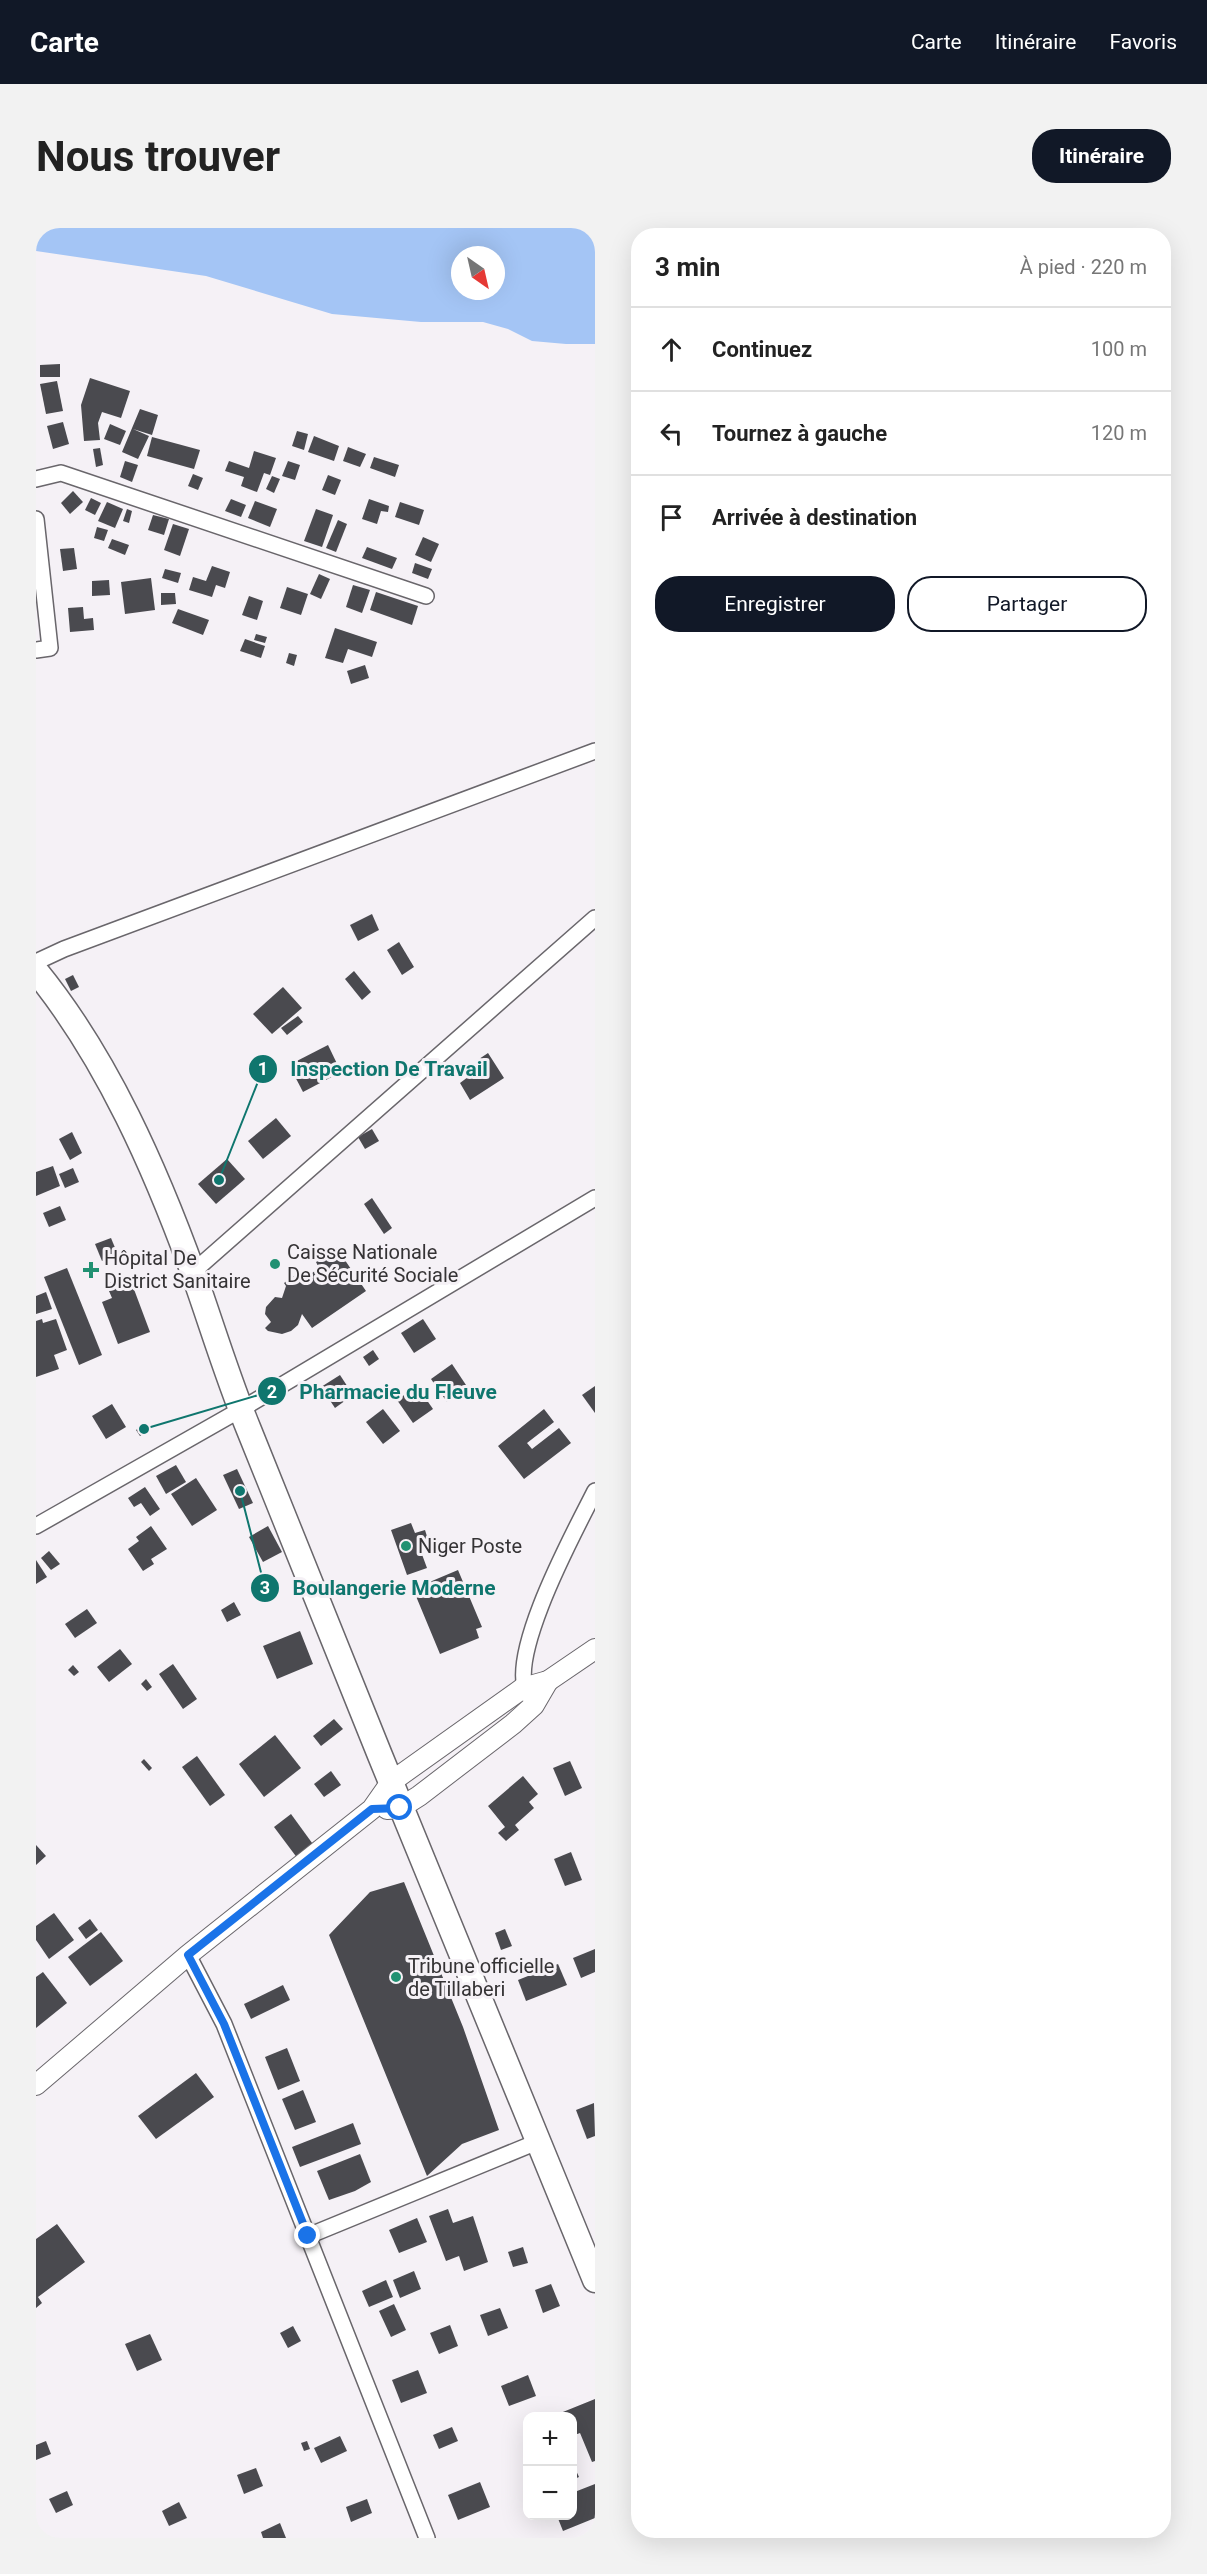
<!DOCTYPE html>
<html lang="fr">
<head>
<meta charset="utf-8">
<style>
	body { margin:0; font-family:Roboto,sans-serif; background:#f2f2f2; color:#222 }
	.controls { position:absolute; right:18px; bottom:18px; display:grid; overflow:hidden; border-radius:12px; box-shadow:0 6px 24px #0002 }
	.controls button { width:54px; height:54px; display:grid; place-items:center; padding:0; border:0; border-bottom:2px solid #e0e0e0; background:#fff; color:#222; font:30px sans-serif }
	.compass { position:absolute; left:415px; top:18px; width:54px; height:54px; border-radius:50%; background:#fff; box-shadow:0 6px 24px #0002; rotate:146deg }
	.stop { position:absolute; width:18px; height:18px; margin:-14px; border:4px solid #1a73e8; border-radius:50%; background:#fff }
	.stop.end { background:#1a73e8; border-color:#fff; box-shadow:0 2px 6px #0008 }
	.list { margin:0; padding:0; list-style:none }
	h2 { display:flex; justify-content:space-between; align-items:center; height:78px; margin:0; padding:0 24px; font-size:26px }
	h2 small { font-size:20px; font-weight:400; color:#767676 }
	.list li { display:grid; grid-template-columns:39px 1fr auto; gap:18px; align-items:center; box-sizing:border-box; height:84px; padding:0 24px; border-top:2px solid #e0e0e0 }
	.list b { display:block; font-size:22px; white-space:nowrap }
	.list em { font-size:20px; font-style:normal; color:#767676 }
	.actions { display:flex; gap:12px; padding:18px 24px }
	.actions a { flex:1; padding:14px 0; border:2px solid #111827; border-radius:24px; text-align:center; font-size:21px; color:#111827 }
	.actions .main { background:#111827; color:#fff }
	.icon { flex:none; width:33px; height:33px; fill:none; stroke:currentColor; stroke-width:2; stroke-linecap:round; stroke-linejoin:round }
	.map { position:relative; flex:none; width:559px; height:2310px; overflow:hidden; border-radius:24px }
	header { display:flex; align-items:center; gap:36px; box-sizing:border-box; height:84px; padding:0 30px; background:#111827; color:#fff }
	header strong { font-size:28px }
	nav { display:flex; gap:33px; margin-inline-start:auto; font-size:21px }
	.intro { display:flex; align-items:center; justify-content:space-between; box-sizing:border-box; height:144px; padding:0 36px }
	h1 { margin:0; font-size:42px }
	.button { padding:15px 27px; border-radius:24px; background:#111827; color:#fff; font-size:21px; font-weight:700 }
	main { display:flex; gap:36px; padding:0 36px }
	aside { flex:1; background:#fff; border-radius:24px; box-shadow:0 6px 24px #0002 }
	.map>svg:first-child { display:block }
	.water { fill:#a4c5f5; fill-rule:evenodd }
	.building { fill:#4a4a4f }
	.lines { fill:none; stroke-linecap:round; stroke-linejoin:round }
	.minor-casing { stroke:#69666b; stroke-width:18 }
	.tertiary-casing { stroke:#69666b; stroke-width:22 }
	.primary-casing { stroke:#69666b; stroke-width:27 }
	.minor { stroke:#fff; stroke-width:15 }
	.tertiary { stroke:#fff; stroke-width:20 }
	.primary { stroke:#fff; stroke-width:24 }
	.route { stroke:#1a73e8; stroke-width:8 }
	.poi-dot { fill:#219172; stroke:#f5f1f6; stroke-width:2 }
	.labels { text-anchor:middle; dominant-baseline:central; stroke-width:6; stroke-linejoin:round; paint-order:stroke }
	.poi-label { font-size:20px; fill:#353335; stroke:#f5f1f6; text-anchor:start }
	.leader { fill:none; stroke:#0f766e; stroke-width:2 }
	.callout-dot { fill:#0f766e; stroke:#f5f1f6; stroke-width:2 }
	.mark-label { font-size:18px; text-anchor:middle; font-weight:bold; fill:#fff }
	.callout-label { font-size:21px; text-anchor:middle; font-weight:bold; fill:#0f766e; stroke:#f5f1f6; stroke-width:6; stroke-linejoin:round; paint-order:stroke }
</style>
</head>
<body>
<header>
<strong>Carte</strong>
<nav><a>Carte</a><a>Itinéraire</a><a>Favoris</a></nav>
</header>
<div class="intro"><h1>Nous trouver</h1><a class="button">Itinéraire</a></div>
<main>
<div class="map">
<svg width="559" height="2310" viewBox="0 0 559 2310">
	<rect width="100%" height="100%" fill="#f5f1f6"/>
	<path class="water" d="M0,0H559V116H530L496,113L472,101L447,94H385L296,86L170,48L0,23ZM424,27H460V63H424Z"/>
	<g class="building">
		<polygon points="24,136 24,149 4,149 4,137"/>
		<polygon points="54,150 94,163 85,190 66,184 62,195 64,212 48,213 45,177"/>
		<polygon points="21,153 27,183 10,186 4,156"/>
		<polygon points="104,181 122,187 116,207 97,201 113,208 102,231 86,224"/>
		<polygon points="27,194 33,216 17,221 11,198"/>
		<polygon points="74,196 90,203 84,217 68,211"/>
		<polygon points="261,203 272,206 268,222 256,218"/>
		<polygon points="278,208 303,218 298,233 272,224"/>
		<polygon points="116,209 164,222 158,241 111,228"/>
		<polygon points="312,219 330,226 324,239 307,233"/>
		<polygon points="64,220 67,237 60,239 57,221"/>
		<polygon points="218,223 240,230 234,247 228,245 221,264 205,258 208,249 189,243 193,233 213,240"/>
		<polygon points="338,229 363,237 359,249 334,240"/>
		<polygon points="89,233 102,237 96,254 84,249"/>
		<polygon points="252,233 264,237 259,252 246,248"/>
		<polygon points="157,246 167,250 162,262 152,258"/>
		<polygon points="292,247 305,252 299,267 286,262"/>
		<polygon points="236,248 244,251 238,265 230,261"/>
		<polygon points="37,263 47,274 34,286 25,275"/>
		<polygon points="55,270 65,275 59,287 49,282"/>
		<polygon points="195,271 210,277 205,289 189,283"/>
		<polygon points="333,271 353,278 352,284 345,283 341,296 326,291"/>
		<polygon points="219,273 241,281 234,299 212,290"/>
		<polygon points="71,274 87,281 79,300 62,293"/>
		<polygon points="364,274 388,282 383,297 359,289"/>
		<polygon points="91,281 96,283 93,295 87,293"/>
		<polygon points="280,281 297,287 286,319 268,313"/>
		<polygon points="117,287 133,291 128,307 112,302"/>
		<polygon points="302,292 311,296 300,324 290,320"/>
		<polygon points="137,296 153,301 144,328 128,322"/>
		<polygon points="61,299 72,302 68,313 58,310"/>
		<polygon points="387,309 403,316 395,334 379,327"/>
		<polygon points="76,311 93,317 89,327 72,320"/>
		<polygon points="331,319 361,330 356,341 326,330"/>
		<polygon points="38,320 41,341 27,343 24,321"/>
		<polygon points="379,335 396,341 392,351 376,345"/>
		<polygon points="176,338 194,344 189,360 180,357 176,369 153,362 157,349 170,353"/>
		<polygon points="129,341 145,345 142,355 126,350"/>
		<polygon points="283,346 294,351 285,371 274,366"/>
		<polygon points="115,350 119,382 89,386 85,354"/>
		<polygon points="73,352 74,367 56,368 56,353"/>
		<polygon points="317,357 334,362 326,385 310,379"/>
		<polygon points="251,359 272,366 265,387 244,380"/>
		<polygon points="340,364 382,378 376,397 334,382"/>
		<polygon points="125,365 139,365 140,376 125,377"/>
		<polygon points="213,368 227,373 221,392 206,387"/>
		<polygon points="47,379 48,391 57,390 58,402 34,404 32,380"/>
		<polygon points="142,381 173,392 167,407 136,395"/>
		<polygon points="299,400 341,414 336,429 312,421 307,435 289,430"/>
		<polygon points="220,406 231,409 229,415 218,412"/>
		<polygon points="209,411 229,418 225,430 204,423"/>
		<polygon points="253,425 261,427 258,438 250,435"/>
		<polygon points="329,437 333,450 315,456 311,443"/>
		<polygon points="336,686 343,702 322,713 314,697"/>
		<polygon points="363,714 378,739 366,747 351,722"/>
		<polygon points="318,743 335,764 326,772 309,751"/>
		<polygon points="37,747 43,759 35,763 29,751"/>
		<polygon points="247,759 266,780 236,806 217,786"/>
		<polygon points="262,788 267,794 251,807 245,800"/>
		<polygon points="292,817 305,844 267,864 253,837"/>
		<polygon points="452,825 468,850 434,872 424,855 432,849 430,846 446,836 443,831"/>
		<polygon points="240,890 255,908 227,931 212,913"/>
		<polygon points="336,901 343,913 329,921 322,909"/>
		<polygon points="36,904 46,925 34,932 23,911"/>
		<polygon points="191,931 209,951 180,976 162,956"/>
		<polygon points="17,938 24,958 0,968 0,944"/>
		<polygon points="37,940 43,954 29,960 23,946"/>
		<polygon points="336,970 356,1000 348,1006 328,976"/>
		<polygon points="24,978 30,992 13,999 7,985"/>
		<polygon points="75,1010 82,1027 66,1033 59,1016"/>
		<polygon points="300,1019 330,1063 276,1100 266,1086 262,1097 255,1103 246,1106 232,1103 229,1100 235,1094 229,1086 230,1079 239,1069 246,1070 250,1058 248,1055 268,1041 272,1048 283,1040 280,1034"/>
		<polygon points="31,1040 66,1127 43,1137 8,1049"/>
		<polygon points="93,1048 114,1104 82,1116 66,1074 76,1070 70,1056"/>
		<polygon points="10,1064 16,1081 0,1086 0,1068"/>
		<polygon points="6,1091 7,1095 20,1091 31,1122 18,1127 23,1141 0,1149 0,1093"/>
		<polygon points="387,1091 400,1111 378,1125 365,1105"/>
		<polygon points="337,1122 343,1131 333,1138 327,1129"/>
		<polygon points="416,1136 432,1160 411,1174 395,1151"/>
		<polygon points="304,1147 317,1167 299,1180 285,1159"/>
		<polygon points="381,1158 397,1181 377,1195 361,1172"/>
		<polygon points="559,1158 559,1185 546,1167"/>
		<polygon points="76,1176 90,1199 70,1211 56,1188"/>
		<polygon points="347,1181 364,1203 347,1216 330,1194"/>
		<polygon points="508,1181 518,1194 491,1215 496,1221 523,1200 535,1215 488,1251 462,1218"/>
		<polygon points="109,1196 113,1202 104,1208 100,1202"/>
		<polygon points="140,1237 150,1254 130,1266 120,1248"/>
		<polygon points="201,1241 217,1275 203,1281 187,1247"/>
		<polygon points="160,1250 181,1282 156,1298 135,1266"/>
		<polygon points="109,1259 124,1281 114,1288 105,1275 98,1279 92,1270"/>
		<polygon points="375,1295 379,1305 389,1302 394,1318 384,1321 391,1340 371,1347 355,1302"/>
		<polygon points="115,1298 131,1321 115,1331 118,1336 107,1343 92,1321 103,1313 100,1309"/>
		<polygon points="232,1298 246,1324 227,1334 213,1309"/>
		<polygon points="13,1323 24,1336 15,1342 5,1330"/>
		<polygon points="0,1332 11,1349 0,1356"/>
		<polygon points="422,1342 446,1399 440,1401 443,1410 404,1426 377,1361"/>
		<polygon points="198,1374 205,1387 191,1394 185,1382"/>
		<polygon points="51,1381 61,1395 39,1410 29,1396"/>
		<polygon points="264,1403 277,1436 241,1451 227,1418"/>
		<polygon points="84,1421 96,1436 73,1454 61,1439"/>
		<polygon points="137,1436 161,1471 147,1481 123,1446"/>
		<polygon points="37,1437 43,1444 38,1448 32,1442"/>
		<polygon points="110,1451 116,1459 111,1463 105,1456"/>
		<polygon points="298,1491 307,1501 285,1518 277,1508"/>
		<polygon points="239,1507 265,1540 228,1569 203,1536"/>
		<polygon points="161,1528 189,1567 174,1578 146,1539"/>
		<polygon points="108,1531 116,1540 113,1543 105,1534"/>
		<polygon points="534,1533 546,1560 529,1568 517,1540"/>
		<polygon points="295,1543 305,1557 288,1569 278,1556"/>
		<polygon points="487,1548 502,1566 493,1574 498,1580 479,1597 483,1602 470,1613 462,1605 469,1599 452,1578"/>
		<polygon points="255,1586 279,1619 262,1631 238,1599"/>
		<polygon points="0,1617 10,1628 0,1637"/>
		<polygon points="535,1624 546,1652 529,1658 518,1631"/>
		<polygon points="368,1654 427,1799 463,1902 426,1916 391,1948 293,1707 334,1664"/>
		<polygon points="18,1685 38,1712 13,1731 0,1712 0,1698"/>
		<polygon points="54,1691 62,1702 50,1711 42,1700"/>
		<polygon points="469,1701 476,1718 465,1722 459,1705"/>
		<polygon points="65,1704 87,1733 54,1758 32,1729"/>
		<polygon points="559,1721 559,1744 545,1750 537,1730"/>
		<polygon points="522,1736 531,1757 490,1773 482,1752"/>
		<polygon points="7,1744 31,1775 0,1800 0,1749"/>
		<polygon points="247,1757 254,1772 215,1791 208,1776"/>
		<polygon points="251,1820 264,1853 242,1862 229,1829"/>
		<polygon points="160,1845 178,1869 120,1911 102,1888"/>
		<polygon points="267,1862 280,1894 259,1902 246,1871"/>
		<polygon points="558,1875 559,1908 551,1911 540,1882"/>
		<polygon points="317,1895 325,1916 264,1939 256,1919"/>
		<polygon points="324,1926 335,1954 319,1963 293,1972 281,1943"/>
		<polygon points="412,1981 417,1995 437,1988 452,2034 428,2043 423,2028 410,2033 393,1988"/>
		<polygon points="381,1990 391,2014 363,2025 353,2002"/>
		<polygon points="21,1996 49,2034 2,2069 6,2075 0,2080 0,2011"/>
		<polygon points="487,2019 492,2035 477,2039 472,2024"/>
		<polygon points="378,2043 385,2061 364,2070 357,2052"/>
		<polygon points="350,2052 357,2069 333,2079 326,2063"/>
		<polygon points="515,2056 524,2078 507,2085 499,2062"/>
		<polygon points="358,2076 370,2102 355,2109 343,2083"/>
		<polygon points="464,2080 472,2100 452,2108 444,2087"/>
		<polygon points="414,2097 422,2118 403,2126 394,2105"/>
		<polygon points="257,2098 265,2113 252,2120 244,2105"/>
		<polygon points="114,2106 126,2132 101,2143 89,2116"/>
		<polygon points="382,2142 391,2165 365,2175 356,2152"/>
		<polygon points="492,2147 500,2168 473,2178 465,2158"/>
		<polygon points="559,2171 559,2233 556,2234 544,2205 536,2208 536,2188 517,2188"/>
		<polygon points="416,2199 422,2213 403,2221 397,2207"/>
		<polygon points="304,2208 311,2223 285,2235 278,2220"/>
		<polygon points="10,2213 15,2226 0,2232 0,2217"/>
		<polygon points="271,2213 274,2221 268,2223 265,2215"/>
		<polygon points="536,2234 543,2249 536,2252"/>
		<polygon points="220,2240 227,2258 208,2266 201,2247"/>
		<polygon points="444,2254 454,2279 422,2292 412,2267"/>
		<polygon points="559,2256 559,2290 527,2303 521,2288 536,2288 536,2265"/>
		<polygon points="31,2263 37,2277 20,2285 13,2271"/>
		<polygon points="331,2271 336,2285 315,2294 310,2279"/>
		<polygon points="143,2274 151,2290 133,2298 126,2283"/>
		<polygon points="244,2295 250,2310 227,2310 225,2304"/>
	</g>
	<g class="lines">
		<defs>
			<g id="minor">
				<polyline points="0,251 25,245 390,368"/>
				<polyline points="0,291 14,420 0,422"/>
				<polyline points="0,734 28,721 559,523"/>
				<polyline points="157,1044 559,690"/>
				<polyline points="0,1298 204,1182 559,970"/>
				<path d="M492,1467C469,1430 540,1301 559,1263"/>
				<polyline points="152,1727 188,1796 391,2310"/>
				<polyline points="272,2008 501,1914"/>
			</g>
			<g id="tertiary">
				<polyline points="351,1581 364,1580 383,1568 477,1496 498,1477 512,1453"/>
				<polyline points="0,1857 152,1727 336,1581 355,1554 487,1460 512,1453 559,1421"/>
			</g>
			<path id="primary" d="M0,743C71,830 120,942 158,1047C176,1098 192,1151 213,1202C327,1486 441,1769 559,2052"/>
		</defs>
		<use href="#minor" class="minor-casing"/>
		<use href="#tertiary" class="tertiary-casing"/>
		<use href="#primary" class="primary-casing"/>
		<use href="#minor" class="minor"/>
		<use href="#tertiary" class="tertiary"/>
		<use href="#primary" class="primary"/>
	</g>
	<g class="lines">
		<polyline class="route" points="272,2008 188,1796 152,1727 336,1581 364,1580"/>
	</g>
	<g class="poi-dot">
		<circle cx="239" cy="1036" r="6"/>
		<path d="M52 1033h6v6h6v6h-6v6h-6v-6h-6v-6h6z"/>
		<circle cx="370" cy="1318" r="6"/>
		<circle cx="360" cy="1749" r="6"/>
	</g>
	<g class="labels">
		<g class="poi-label">
			<text x="251" y="1024">Caisse Nationale<tspan x="251" dy="23">De Sécurité Sociale</tspan></text>
			<text x="68" y="1030">Hôpital De<tspan x="68" dy="23">District Sanitaire</tspan></text>
			<text x="382" y="1318">Niger Poste</text>
			<text x="372" y="1738">Tribune officielle<tspan x="372" dy="23">de Tillaberi</tspan></text>
		</g>
	</g>
	<path class="leader" d="M183 952L227 841M108 1201L236 1163M204 1263L229 1360"/>
	<g class="callout-dot">
		<circle cx="183" cy="952" r="6"/>
		<circle cx="108" cy="1201" r="6"/>
		<circle cx="204" cy="1263" r="6"/>
		<circle cx="227" cy="841" r="15"/>
		<circle cx="236" cy="1163" r="15"/>
		<circle cx="229" cy="1360" r="15"/>
	</g>
	<g class="mark-label">
		<text x="227" y="847">1</text>
		<text x="236" y="1170">2</text>
		<text x="229" y="1366">3</text>
	</g>
	<g class="callout-label">
		<text x="353" y="848">Inspection De Travail</text>
		<text x="362" y="1171">Pharmacie du Fleuve</text>
		<text x="358" y="1367">Boulangerie Moderne</text>
	</g>
</svg>
<div class="controls">
<button>+</button>
<button>−</button>
</div>
<svg class="compass" viewBox="-18 -18 36 36"><path d="M0-13l5 13h-10z" fill="#e53935"/><path d="M0 13l5-13h-10z" fill="#767676"/></svg>
<div class="stop" style="left:364px;top:1580px"></div>
<div class="stop end" style="left:272px;top:2008px"></div>
</div>
<aside>
<h2>3 min<small>À pied · 220 m</small></h2>
<ul class="list">
<li><svg class="icon" aria-label="ahead" viewBox="0 0 24 24"><path d="M12 20V5M6 11l6-6 6 6"/></svg><div><b>Continuez</b></div><em>100 m</em></li>
<li><svg class="icon" aria-label="left" viewBox="0 0 24 24"><path d="M17 20v-9H6M10 6l-5 5 5 5"/></svg><div><b>Tournez à gauche</b></div><em>120 m</em></li>
<li><svg class="icon" aria-label="arrive" viewBox="0 0 24 24"><path d="M6 21V4h12l-3 4 3 4H6"/></svg><div><b>Arrivée à destination</b></div></li>
</ul>
<div class="actions"><a class="main">Enregistrer</a><a>Partager</a></div>
</aside>
</main>
</body>
</html>
